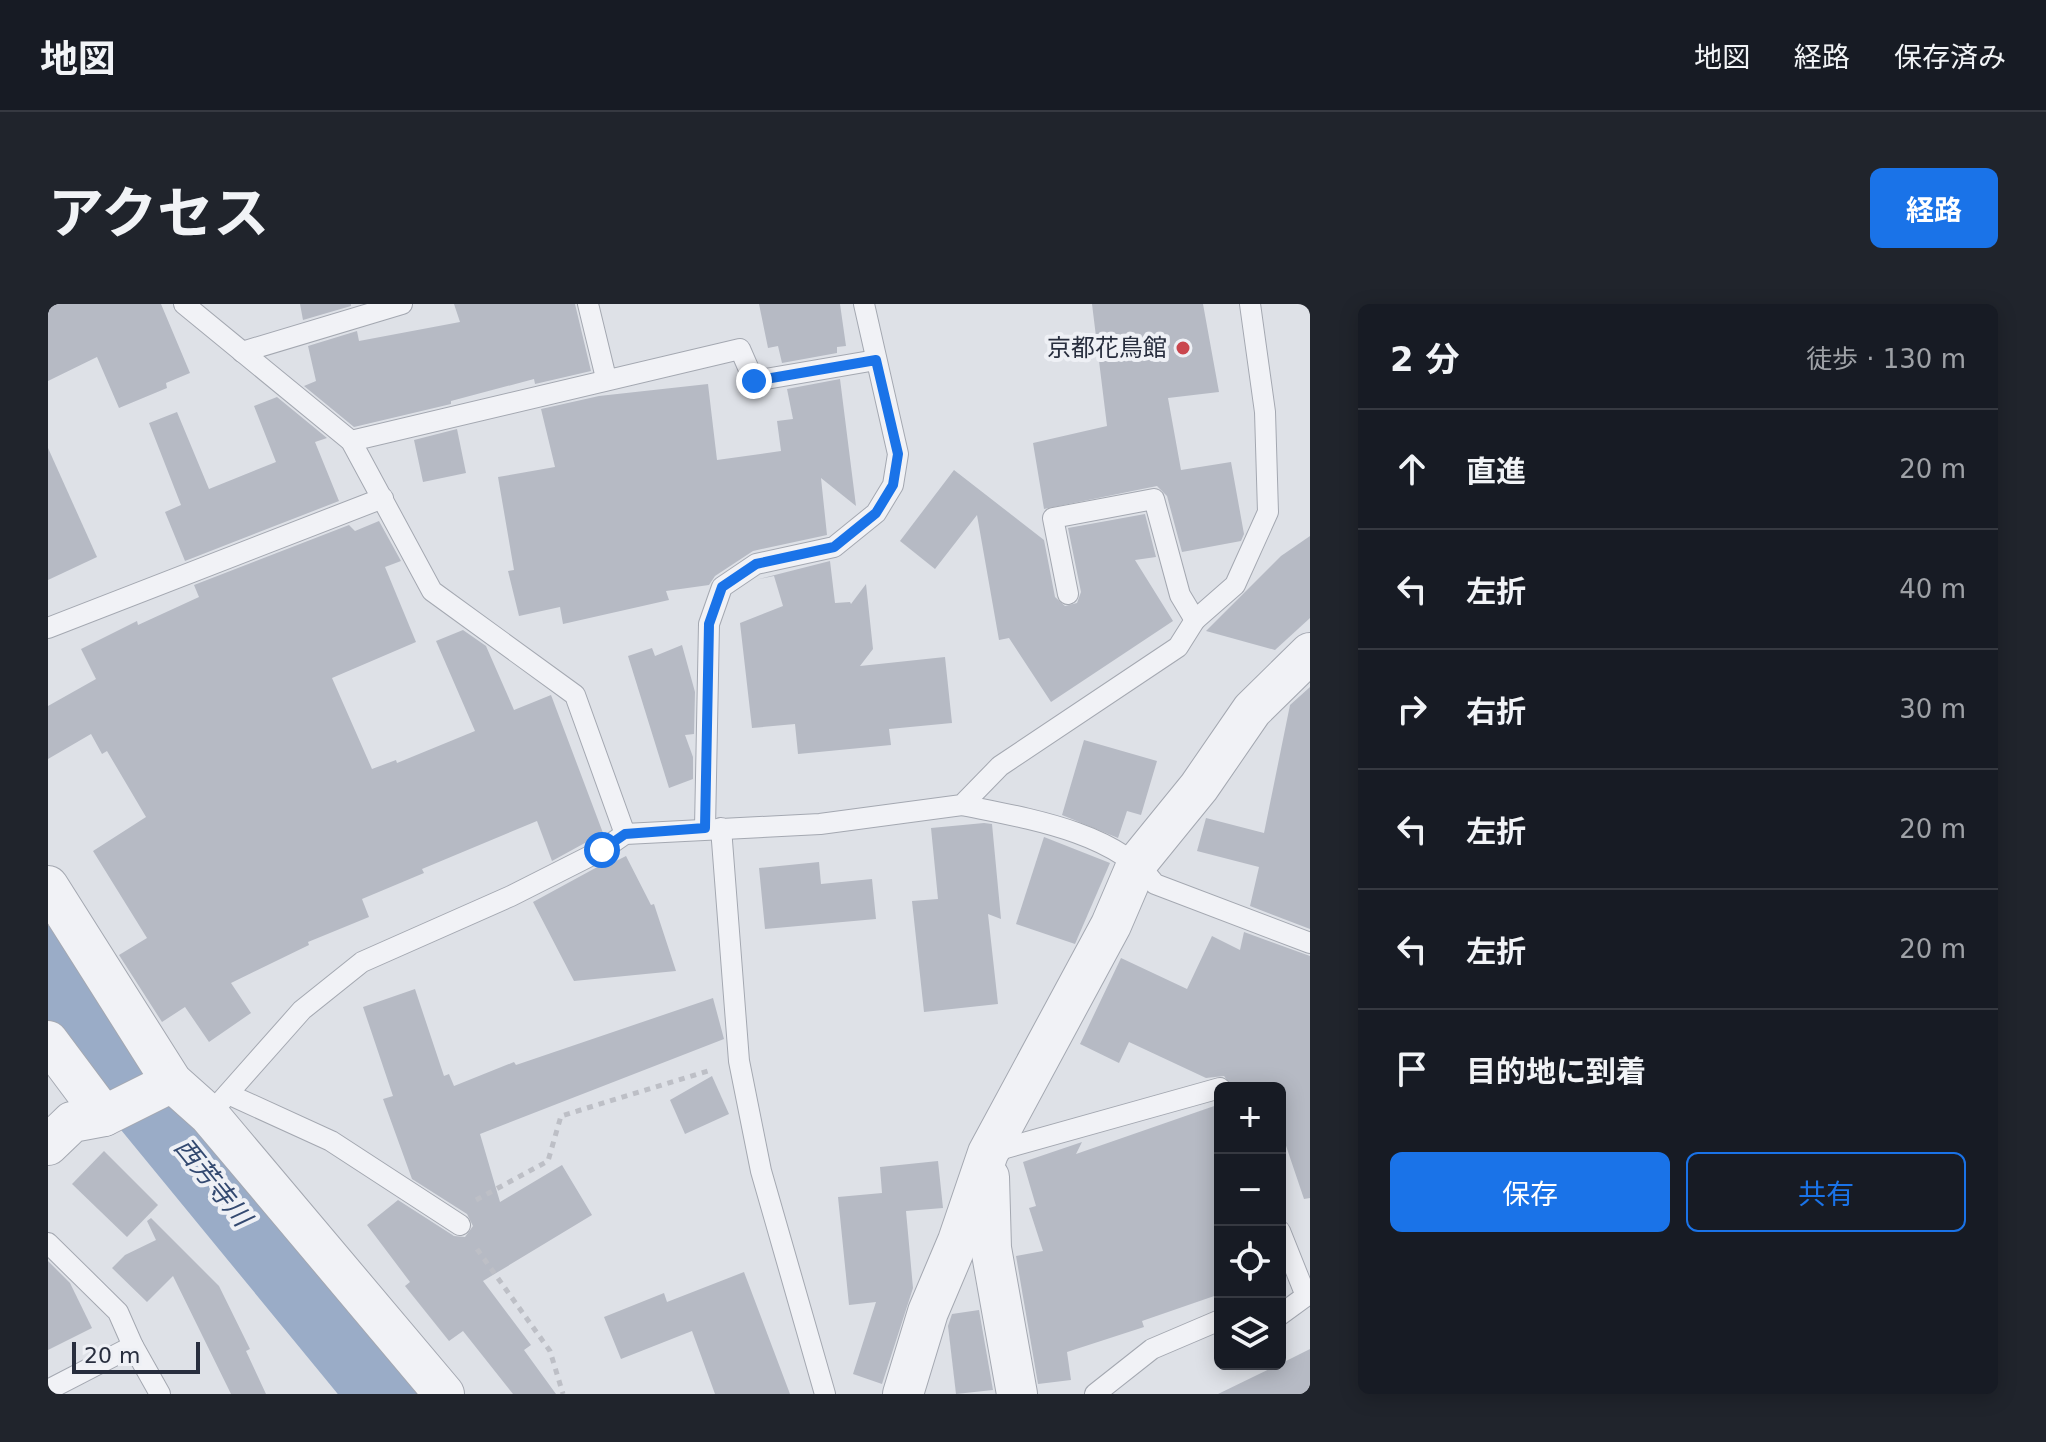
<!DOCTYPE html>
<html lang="ja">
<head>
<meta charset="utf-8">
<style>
	body { margin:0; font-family:"DejaVu Sans","Noto Sans JP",sans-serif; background:#20242c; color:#f1f3f6 }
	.controls { position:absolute; right:24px; bottom:24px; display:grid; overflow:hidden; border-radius:12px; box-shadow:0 4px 20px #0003 }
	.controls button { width:72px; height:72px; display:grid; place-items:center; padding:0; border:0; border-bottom:2px solid #363941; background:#171b24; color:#f1f3f6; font:40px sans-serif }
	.scale { position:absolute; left:24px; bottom:20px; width:128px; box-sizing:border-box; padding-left:8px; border:4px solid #282e3e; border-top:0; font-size:22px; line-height:28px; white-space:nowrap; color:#282e3e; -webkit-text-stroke:6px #eef0f5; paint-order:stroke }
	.stop { position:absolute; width:24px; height:24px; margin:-18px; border:6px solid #1a73e8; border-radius:50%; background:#fff }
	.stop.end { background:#1a73e8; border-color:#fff; box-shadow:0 2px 8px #0008 }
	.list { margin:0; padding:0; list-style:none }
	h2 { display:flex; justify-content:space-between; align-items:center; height:104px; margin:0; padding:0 32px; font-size:34px }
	h2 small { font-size:26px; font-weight:400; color:#9ea1a6 }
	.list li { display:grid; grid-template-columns:52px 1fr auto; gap:24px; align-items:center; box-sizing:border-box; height:120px; padding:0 32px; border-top:2px solid #363941 }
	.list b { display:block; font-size:30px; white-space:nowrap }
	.list em { font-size:26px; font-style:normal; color:#9ea1a6 }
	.actions { display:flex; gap:16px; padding:24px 32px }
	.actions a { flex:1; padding:18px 0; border:2px solid #1a73e8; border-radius:12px; text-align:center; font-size:28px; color:#1a73e8 }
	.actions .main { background:#1a73e8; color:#fff }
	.icon { flex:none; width:44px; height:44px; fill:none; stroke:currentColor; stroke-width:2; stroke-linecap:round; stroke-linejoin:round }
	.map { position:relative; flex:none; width:1262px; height:1090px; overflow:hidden; border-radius:12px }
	header { display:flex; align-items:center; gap:48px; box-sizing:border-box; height:112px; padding:0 40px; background:#171b24; border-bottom:2px solid #363941 }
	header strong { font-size:38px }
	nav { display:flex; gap:44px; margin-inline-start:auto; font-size:28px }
	.intro { display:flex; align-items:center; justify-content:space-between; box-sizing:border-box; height:192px; padding:0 48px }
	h1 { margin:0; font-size:56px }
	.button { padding:20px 36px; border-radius:12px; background:#1a73e8; color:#fff; font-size:28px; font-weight:700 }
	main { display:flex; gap:48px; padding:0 48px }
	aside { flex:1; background:#171b24; border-radius:12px; box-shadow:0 4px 20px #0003 }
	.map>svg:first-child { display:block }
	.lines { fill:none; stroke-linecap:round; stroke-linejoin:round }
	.river { stroke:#9aacc7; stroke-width:76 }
	.building { fill:#b6bac4 }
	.service-casing { stroke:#a4a8b1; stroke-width:22 }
	.minor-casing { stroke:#a4a8b1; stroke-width:42 }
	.path { stroke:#bdbfc6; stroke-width:5; stroke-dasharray:6 6; stroke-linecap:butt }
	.service { stroke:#f1f2f6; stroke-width:20 }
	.minor { stroke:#f1f2f6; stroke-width:40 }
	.route { stroke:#1a73e8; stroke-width:10 }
	.poi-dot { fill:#ca464e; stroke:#eef0f5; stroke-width:3 }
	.labels { text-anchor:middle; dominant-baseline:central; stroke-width:8; stroke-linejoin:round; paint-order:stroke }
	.poi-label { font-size:24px; fill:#282e3e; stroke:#eef0f5; text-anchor:end }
	.water-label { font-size:26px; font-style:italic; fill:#334970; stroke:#eef0f5 }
</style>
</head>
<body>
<header>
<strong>地図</strong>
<nav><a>地図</a><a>経路</a><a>保存済み</a></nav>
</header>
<div class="intro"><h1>アクセス</h1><a class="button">経路</a></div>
<main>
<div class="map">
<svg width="1262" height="1090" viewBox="0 0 1262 1090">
	<rect width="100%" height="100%" fill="#dee1e7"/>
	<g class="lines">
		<polyline class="river" points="0,660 54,743 339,1090"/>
	</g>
	<g class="building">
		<polygon points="0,0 113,0 142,69 118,79 119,84 71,104 49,53 0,77"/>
		<polygon points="252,0 303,0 303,2 255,16"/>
		<polygon points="406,0 527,0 543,67 487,80 486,75 403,97 403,100 306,123 256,82 268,77 260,42 309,27 311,37 412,18"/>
		<polygon points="711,0 792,0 798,42 789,43 789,49 734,59 730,42 720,44"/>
		<polygon points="1044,0 1155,0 1171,88 1120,94 1133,166 1183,158 1196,230 1193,237 1134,248 1119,192 1109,182 996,205 985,139 1059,122"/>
		<polygon points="792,75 808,202 773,174 779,231 705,247 667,272 661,281 618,287 621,296 515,320 512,303 471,312 460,267 466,266 450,173 507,163 493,105 551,92 660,80 669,156 733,147 729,117 745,115 739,85"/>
		<polygon points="229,93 279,134 267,138 291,197 137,257 117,208 133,201 101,119 129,108 161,185 228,158 206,102"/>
		<polygon points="409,125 418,169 375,178 366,136"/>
		<polygon points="0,144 49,253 0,276"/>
		<polygon points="906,166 996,236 1007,293 1017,302 1029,299 1033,288 1020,224 1097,210 1108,253 1087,256 1125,317 1003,398 961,334 951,336 929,211 887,265 852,237"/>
		<polygon points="331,217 353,257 337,263 368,338 284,374 324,465 348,456 349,459 427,427 388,337 415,326 438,342 466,406 503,391 555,529 504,557 489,517 374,565 376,569 314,595 321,613 260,638 261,641 183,679 203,709 161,738 137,703 114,718 71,651 99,634 45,547 98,513 59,447 54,450 43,430 0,455 0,402 48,375 33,345 89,317 90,321 151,293 146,281 301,221 307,227"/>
		<polygon points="1262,232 1262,314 1227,346 1158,327 1233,252"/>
		<polygon points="782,257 787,299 802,298 803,300 818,280 825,345 812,362 897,353 904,419 841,425 843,441 750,450 747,420 704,424 692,319 735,302 726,272 707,276"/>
		<polygon points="634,341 647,388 646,430 637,431 645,453 645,475 621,484 580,352 604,344 607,352"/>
		<polygon points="1262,383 1262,625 1202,602 1211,563 1149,547 1158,514 1216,529 1242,401"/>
		<polygon points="1036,436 1109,457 1093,511 1079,507 1070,534 1014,511"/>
		<polygon points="936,519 944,520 953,615 940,610 950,700 876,708 864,597 890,595 883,524"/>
		<polygon points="996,533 1062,559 1027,640 968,620"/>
		<polygon points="578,552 603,601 606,600 628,667 526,677 485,598 564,555 566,558"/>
		<polygon points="771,558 773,580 824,575 828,615 717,625 711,564"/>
		<polygon points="1196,628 1262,652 1262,894 1256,895 1232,824 1232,784 1185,784 1176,772 1158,774 1081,738 1071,759 1032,740 1073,654 1139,685 1164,632 1192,646"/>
		<polygon points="367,685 396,772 401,770 406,782 466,758 468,761 665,694 676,735 432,830 452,898 514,861 544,911 435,977 483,1041 476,1046 508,1090 465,1090 415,1027 401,1037 357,982 362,978 319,921 350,896 406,932 417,933 425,922 419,910 364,875 335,795 345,792 315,703"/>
		<polygon points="664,772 681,810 637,830 622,796"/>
		<polygon points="1172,800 1172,990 1094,1017 1096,1023 1019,1048 1023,1076 990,1080 968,952 995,947 981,904 988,902 975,858 1034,838 1028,850"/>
		<polygon points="56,847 110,901 79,933 24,880"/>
		<polygon points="890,857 895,904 858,907 865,984 834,1080 805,1070 828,998 801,1001 790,893 834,889 832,863"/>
		<polygon points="103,914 171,982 202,1045 198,1047 218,1090 183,1090 125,972 99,998 64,964 77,951 108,936 99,917"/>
		<polygon points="0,957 22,979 44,1024 0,1046"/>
		<polygon points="696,968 742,1090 667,1090 644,1027 573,1055 556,1013 616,989 619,998"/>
		<polygon points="931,1006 945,1086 908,1090 900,1022 904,1010"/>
		<polygon points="1262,1045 1262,1090 1170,1090 1232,1060"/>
	</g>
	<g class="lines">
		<defs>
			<g id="service">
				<polyline points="136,0 303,137 384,287 527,391 577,530"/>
				<polyline points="540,0 558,74"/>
				<polyline points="194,48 354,0"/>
				<polyline points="303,137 692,45 706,77 828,56"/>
				<polyline points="1020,290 1005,214 1106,195 1132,291 1147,316"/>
				<polyline points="0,324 335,194"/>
				<path d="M914,501C977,514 1066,527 1107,580L1262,639"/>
				<polyline points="657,524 661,320 674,283 708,260 786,243 828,209 845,181 850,150 816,0"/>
				<polyline points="673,524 691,757 713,867 777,1090"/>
				<polyline points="180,790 283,837 412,921"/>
				<polyline points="161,811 254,706 314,658 463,592 554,546 577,530 772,520 914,501 952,462 1130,343 1147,316 1187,281 1220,208 1217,108 1202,0"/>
				<polyline points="940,849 1172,784"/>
				<polyline points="1232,927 1258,992 1232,1011"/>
				<polyline points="0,939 70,1008 85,1042"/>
				<polyline points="0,1086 85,1042 112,1090"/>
				<polyline points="1047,1090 1104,1045 1172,1016"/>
			</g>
			<g id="minor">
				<polyline points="0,582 124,778 161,811 396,1090"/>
				<polyline points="0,737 56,812"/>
				<polyline points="0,841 24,818 56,812 124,778"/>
				<polyline points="941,873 943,944 969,1090"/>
				<polyline points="855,1090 880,1008 910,937 940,849 1063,621 1090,558 1151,483 1204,406 1262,349"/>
			</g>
		</defs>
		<use href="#service" class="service-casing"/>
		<use href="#minor" class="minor-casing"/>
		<g class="path">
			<polyline points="428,896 500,857 513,812 663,766"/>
			<polyline points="429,945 502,1047 515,1090"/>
		</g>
		<use href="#service" class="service"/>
		<use href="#minor" class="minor"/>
	</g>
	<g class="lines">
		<polyline class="route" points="554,546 577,530 657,524 661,320 674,283 708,260 786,243 828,209 845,181 850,150 828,56 706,77"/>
	</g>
	<circle class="poi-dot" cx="1135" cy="44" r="8"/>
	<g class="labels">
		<g class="poi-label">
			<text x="1119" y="44">京都花鳥館</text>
		</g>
		<g class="water-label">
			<text transform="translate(165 878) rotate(51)">西芳寺川</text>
		</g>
	</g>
</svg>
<div class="controls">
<button>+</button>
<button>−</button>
<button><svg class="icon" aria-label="locate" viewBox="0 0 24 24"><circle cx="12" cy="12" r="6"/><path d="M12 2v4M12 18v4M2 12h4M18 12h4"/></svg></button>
<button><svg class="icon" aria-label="layers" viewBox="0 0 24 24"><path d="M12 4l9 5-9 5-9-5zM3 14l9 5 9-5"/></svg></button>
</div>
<div class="scale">20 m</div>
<div class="stop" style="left:554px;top:546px"></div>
<div class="stop end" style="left:706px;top:77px"></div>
</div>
<aside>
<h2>2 分<small>徒歩 · 130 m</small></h2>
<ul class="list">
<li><svg class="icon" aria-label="ahead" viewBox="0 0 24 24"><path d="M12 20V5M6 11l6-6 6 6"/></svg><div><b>直進</b></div><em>20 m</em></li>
<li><svg class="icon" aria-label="left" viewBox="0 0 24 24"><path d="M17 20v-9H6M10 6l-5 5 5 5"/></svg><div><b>左折</b></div><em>40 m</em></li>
<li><svg class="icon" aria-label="right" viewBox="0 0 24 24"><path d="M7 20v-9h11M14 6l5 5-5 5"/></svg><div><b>右折</b></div><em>30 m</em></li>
<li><svg class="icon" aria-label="left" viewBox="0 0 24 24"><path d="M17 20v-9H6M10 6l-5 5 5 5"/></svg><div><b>左折</b></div><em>20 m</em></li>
<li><svg class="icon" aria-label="left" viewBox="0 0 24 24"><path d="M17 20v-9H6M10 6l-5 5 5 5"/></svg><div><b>左折</b></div><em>20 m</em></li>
<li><svg class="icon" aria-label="arrive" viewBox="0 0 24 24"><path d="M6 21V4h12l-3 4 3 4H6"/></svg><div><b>目的地に到着</b></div></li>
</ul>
<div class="actions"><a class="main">保存</a><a>共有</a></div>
</aside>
</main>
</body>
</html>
